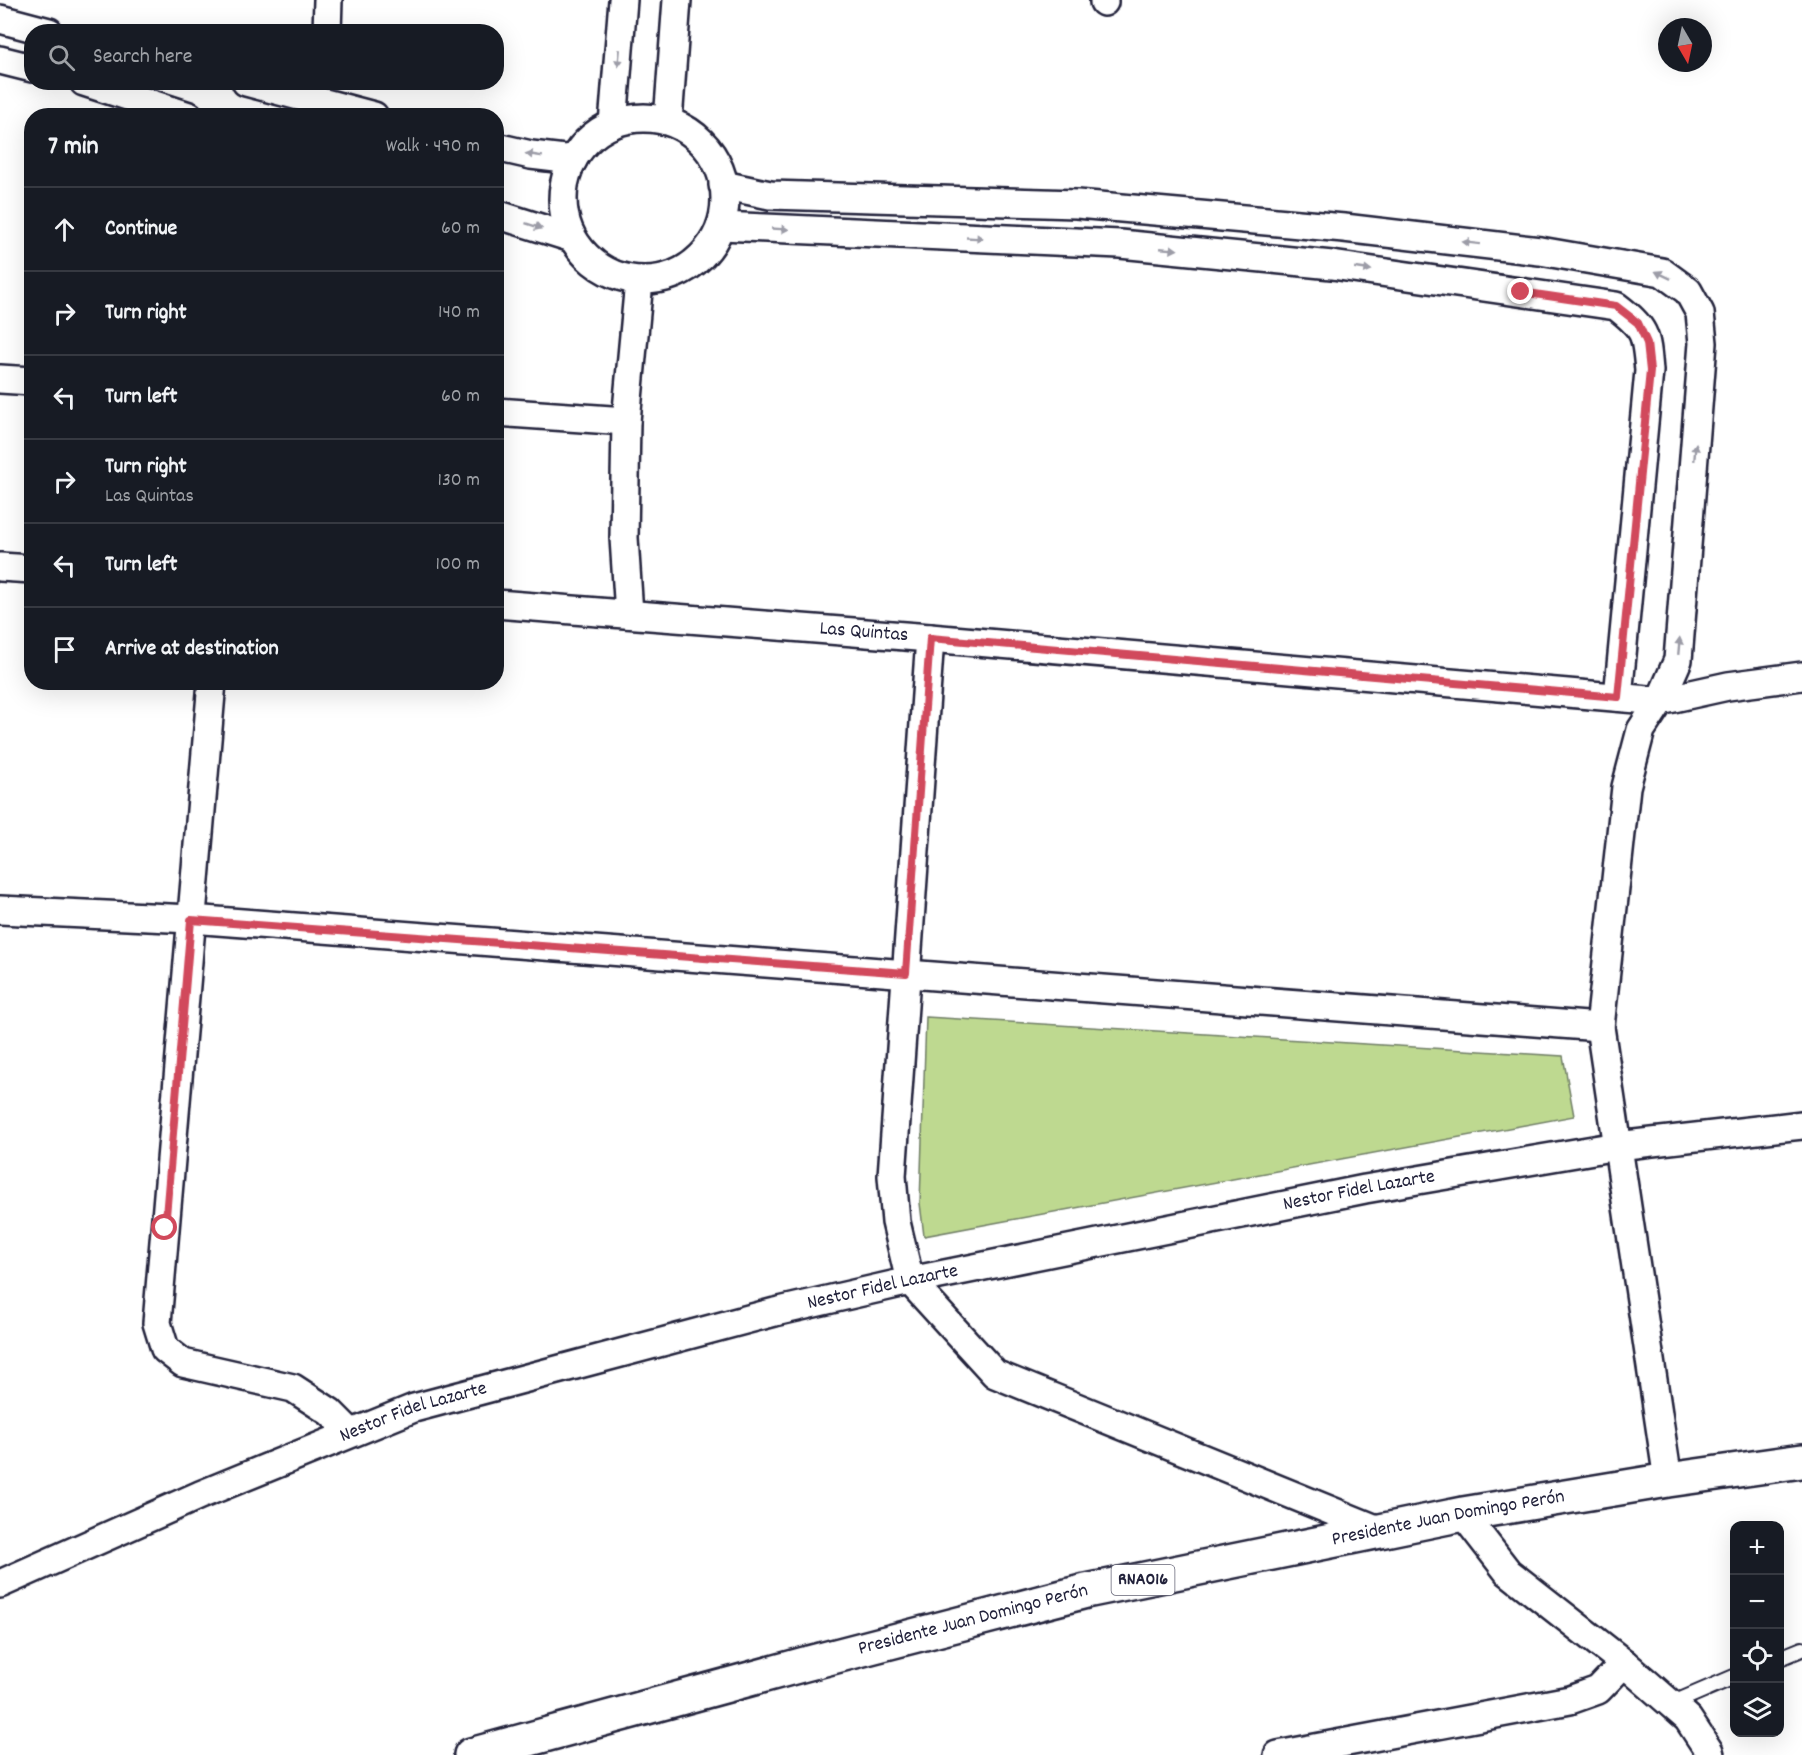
<!DOCTYPE html>
<html lang="en">
<head>
<meta charset="utf-8">
<style>
	body { margin:0; font-family:Dekko,sans-serif; background:#242831; color:#f1f3f6 }
	.controls { position:absolute; right:18px; bottom:18px; display:grid; overflow:hidden; border-radius:12px; box-shadow:0 6px 24px #0002 }
	.controls button { width:54px; height:54px; display:grid; place-items:center; padding:0; border:0; border-bottom:2px solid #363941; background:#171b24; color:#f1f3f6; font:30px sans-serif }
	.compass { position:absolute; left:1658px; top:18px; width:54px; height:54px; border-radius:50%; background:#171b24; box-shadow:0 6px 24px #0002; rotate:171deg }
	.stop { position:absolute; width:18px; height:18px; margin:-14px; border:4px solid #d1495b; border-radius:50%; background:#fff }
	.stop.end { background:#d1495b; border-color:#fff; box-shadow:0 2px 6px #0008 }
	.list { margin:0; padding:0; list-style:none }
	h2 { display:flex; justify-content:space-between; align-items:center; height:78px; margin:0; padding:0 24px; font-size:26px }
	h2 small { font-size:20px; font-weight:400; color:#9ea1a6 }
	.list li { display:grid; grid-template-columns:39px 1fr auto; gap:18px; align-items:center; box-sizing:border-box; height:84px; padding:0 24px; border-top:2px solid #363941 }
	.list b { display:block; font-size:22px; white-space:nowrap }
	.list p { margin:0; font-size:20px; white-space:nowrap; color:#9ea1a6 }
	.list em { font-size:20px; font-style:normal; color:#9ea1a6 }
	.icon { flex:none; width:33px; height:33px; fill:none; stroke:currentColor; stroke-width:2; stroke-linecap:round; stroke-linejoin:round }
	.map { position:relative; flex:none; width:1802px; height:1755px; overflow:hidden }
	.search { position:absolute; background:#171b24; box-shadow:0 6px 24px #0002; left:24px; top:24px; width:480px; height:66px; display:flex; align-items:center; gap:15px; box-sizing:border-box; padding:0 21px; border-radius:24px; color:#9ea1a6; font-size:22px }
	.panel { position:absolute; background:#171b24; box-shadow:0 6px 24px #0002; left:24px; top:108px; width:480px; height:582px; border-radius:24px }
	.map>svg:first-child { display:block }
	.green { fill:#bed990; stroke:#707e66; stroke-width:1.5 }
	.lines { fill:none; stroke-linecap:round; stroke-linejoin:round }
	.service-casing { stroke:#22223b; stroke-width:18 }
	.minor-casing { stroke:#22223b; stroke-width:32 }
	.primary-casing { stroke:#22223b; stroke-width:38 }
	.service { stroke:#fff; stroke-width:14 }
	.minor { stroke:#fff; stroke-width:27 }
	.primary { stroke:#fff; stroke-width:33 }
	.oneway { fill:#9c9ca7 }
	.route { stroke:#d1495b; stroke-width:8 }
	.labels { text-anchor:middle; dominant-baseline:central; stroke-width:4.5; stroke-linejoin:round; paint-order:stroke }
	.shield { fill:#fff; stroke:#646476; stroke-width:1.5 }
	.shield-label { font-size:18px; font-weight:bold; fill:#22223b }
	.street-label { font-size:20px; fill:#22223b; stroke:#fff }
</style>
</head>
<body>
<div class="map">
<svg width="1802" height="1755" viewBox="0 0 1802 1755">
	<rect width="100%" height="100%" fill="#fff"/>
	<filter id="ink" filterUnits="userSpaceOnUse"><feTurbulence type="fractalNoise" baseFrequency=".0167" numOctaves="2"/><feDisplacementMap in="SourceGraphic" scale="12" xChannelSelector="R" yChannelSelector="G"/><feConvolveMatrix kernelMatrix="1 2 1 2 8 2 1 2 1" color-interpolation-filters="sRGB"/></filter>
	<g filter="url(#ink)">
		<polygon class="green" points="926,1017 1563,1056 1574,1116 924,1236 920,1203"/>
		<g class="lines">
			<defs>
				<g id="service">
					<polyline points="1780,1658 1802,1649"/>
					<polyline points="1671,1704 1734,1677"/>
				</g>
				<g id="minor">
					<polyline points="1104,2 1104,0"/>
					<polyline points="0,19 49,32"/>
					<polyline points="327,32 328,0"/>
					<polyline points="0,60 32,68"/>
					<polyline points="84,82 189,116"/>
					<polyline points="246,82 374,116"/>
					<circle cx="644" cy="199" r="81"/>
					<polyline points="668,121 677,0"/>
					<polyline points="613,124 623,0"/>
					<polyline points="496,147 531,155 573,160"/>
					<polyline points="496,214 572,238"/>
					<path d="M721,226L1120,244L1332,265L1616,306C1646,329 1646,334 1649,371L1618,697"/>
					<polyline points="0,379 32,381"/>
					<polyline points="496,412 626,421"/>
					<polyline points="0,567 32,569"/>
					<path id="s1" d="M496,604L930,638L1660,701L1678,660L1703,343L1700,313L1688,291L1662,272L1540,251L1344,228L1077,204L770,195L723,185"/>
					<polyline points="629,614 624,538 626,421 639,281"/>
					<polyline points="930,638 892,1176 896,1222 910,1281 995,1374 1381,1531"/>
					<polyline points="212,682 157,1323 165,1349 183,1363 293,1388 330,1412 351,1433"/>
					<polyline points="0,910 191,919 1600,1027"/>
					<polyline points="1668,1480 1600,1027 1626,787 1641,730 1660,701 1728,686 1802,676"/>
					<polyline points="1463,1514 1508,1572 1624,1663 1671,1704 1688,1719 1709,1751 1710,1755"/>
					<path id="s2" d="M0,1584L200,1495L414,1408L775,1312L910,1281L1365,1189L1617,1146L1802,1125"/>
					<polyline points="1278,1755 1570,1700 1598,1690 1624,1663"/>
				</g>
				<g id="primary">
					<path id="s3" d="M471,1755L805,1664L1086,1591L1463,1514L1668,1480L1802,1461"/>
				</g>
			</defs>
			<use href="#service" class="service-casing"/>
			<use href="#minor" class="minor-casing"/>
			<use href="#primary" class="primary-casing"/>
			<use href="#service" class="service"/>
			<use href="#minor" class="minor"/>
			<use href="#primary" class="primary"/>
		</g>
		<defs><path id="oneway-solid" d="M-6-.8H1V-3.2L6.5 0L1 3.2V.8H-6Z" transform="scale(1.5)"/></defs>
		<g class="oneway">
			<use href="#oneway-solid" transform="translate(619 58) rotate(95)"/>
			<use href="#oneway-solid" transform="translate(534 155) rotate(-171)"/>
			<use href="#oneway-solid" transform="translate(534 226) rotate(18)"/>
			<use href="#oneway-solid" transform="translate(780 229) rotate(3)"/>
			<use href="#oneway-solid" transform="translate(975 238) rotate(3)"/>
			<use href="#oneway-solid" transform="translate(1471 243) rotate(-173)"/>
			<use href="#oneway-solid" transform="translate(1169 249) rotate(5)"/>
			<use href="#oneway-solid" transform="translate(1363 269) rotate(8)"/>
			<use href="#oneway-solid" transform="translate(1663 275) rotate(-154)"/>
			<use href="#oneway-solid" transform="translate(1695 452) rotate(-85)"/>
			<use href="#oneway-solid" transform="translate(1679 646) rotate(-85)"/>
		</g>
	</g>
	<g class="lines" filter="url(#ink)">
		<polyline class="route" points="165,1228 191,920 906,973 930,638 1618,697 1650,371 1647,343 1638,323 1616,306 1521,292"/>
	</g>
	<g class="labels">
		<rect class="shield" x="1111.5" y="1565" width="63" height="30" rx="4.5"/>
		<g class="shield-label">
			<text x="1143" y="1580">RNA016</text>
		</g>
		<g class="street-label">
			<text stroke="none"><textPath href="#s1" startOffset="369">Las Quintas</textPath></text>
			<text stroke="none"><textPath href="#s2" startOffset="1420">Nestor Fidel Lazarte</textPath></text>
			<text stroke="none"><textPath href="#s2" startOffset="934">Nestor Fidel Lazarte</textPath></text>
			<text stroke="none"><textPath href="#s2" startOffset="448">Nestor Fidel Lazarte</textPath></text>
			<text stroke="none"><textPath href="#s3" startOffset="1006">Presidente Juan Domingo Perón</textPath></text>
			<text stroke="none"><textPath href="#s3" startOffset="520">Presidente Juan Domingo Perón</textPath></text>
		</g>
	</g>
</svg>
<div class="controls">
<button>+</button>
<button>−</button>
<button><svg class="icon" aria-label="locate" viewBox="0 0 24 24"><circle cx="12" cy="12" r="6"/><path d="M12 2v4M12 18v4M2 12h4M18 12h4"/></svg></button>
<button><svg class="icon" aria-label="layers" viewBox="0 0 24 24"><path d="M12 4l9 5-9 5-9-5zM3 14l9 5 9-5"/></svg></button>
</div>
<svg class="compass" viewBox="-18 -18 36 36"><path d="M0-13l5 13h-10z" fill="#e53935"/><path d="M0 13l5-13h-10z" fill="#9ea1a6"/></svg>
<div class="stop" style="left:165px;top:1228px"></div>
<div class="stop end" style="left:1521px;top:292px"></div>
<div class="search"><svg class="icon" aria-label="search" viewBox="0 0 24 24"><circle cx="10" cy="10" r="6"/><path d="M15 15l6 6"/></svg>Search here</div>
<section class="panel">
<h2>7 min<small>Walk · 490 m</small></h2>
<ul class="list">
<li><svg class="icon" aria-label="ahead" viewBox="0 0 24 24"><path d="M12 20V5M6 11l6-6 6 6"/></svg><div><b>Continue</b></div><em>60 m</em></li>
<li><svg class="icon" aria-label="right" viewBox="0 0 24 24"><path d="M7 20v-9h11M14 6l5 5-5 5"/></svg><div><b>Turn right</b></div><em>140 m</em></li>
<li><svg class="icon" aria-label="left" viewBox="0 0 24 24"><path d="M17 20v-9H6M10 6l-5 5 5 5"/></svg><div><b>Turn left</b></div><em>60 m</em></li>
<li><svg class="icon" aria-label="right" viewBox="0 0 24 24"><path d="M7 20v-9h11M14 6l5 5-5 5"/></svg><div><b>Turn right</b><p>Las Quintas</p></div><em>130 m</em></li>
<li><svg class="icon" aria-label="left" viewBox="0 0 24 24"><path d="M17 20v-9H6M10 6l-5 5 5 5"/></svg><div><b>Turn left</b></div><em>100 m</em></li>
<li><svg class="icon" aria-label="arrive" viewBox="0 0 24 24"><path d="M6 21V4h12l-3 4 3 4H6"/></svg><div><b>Arrive at destination</b></div></li>
</ul>
</section>
</div>
</body>
</html>
